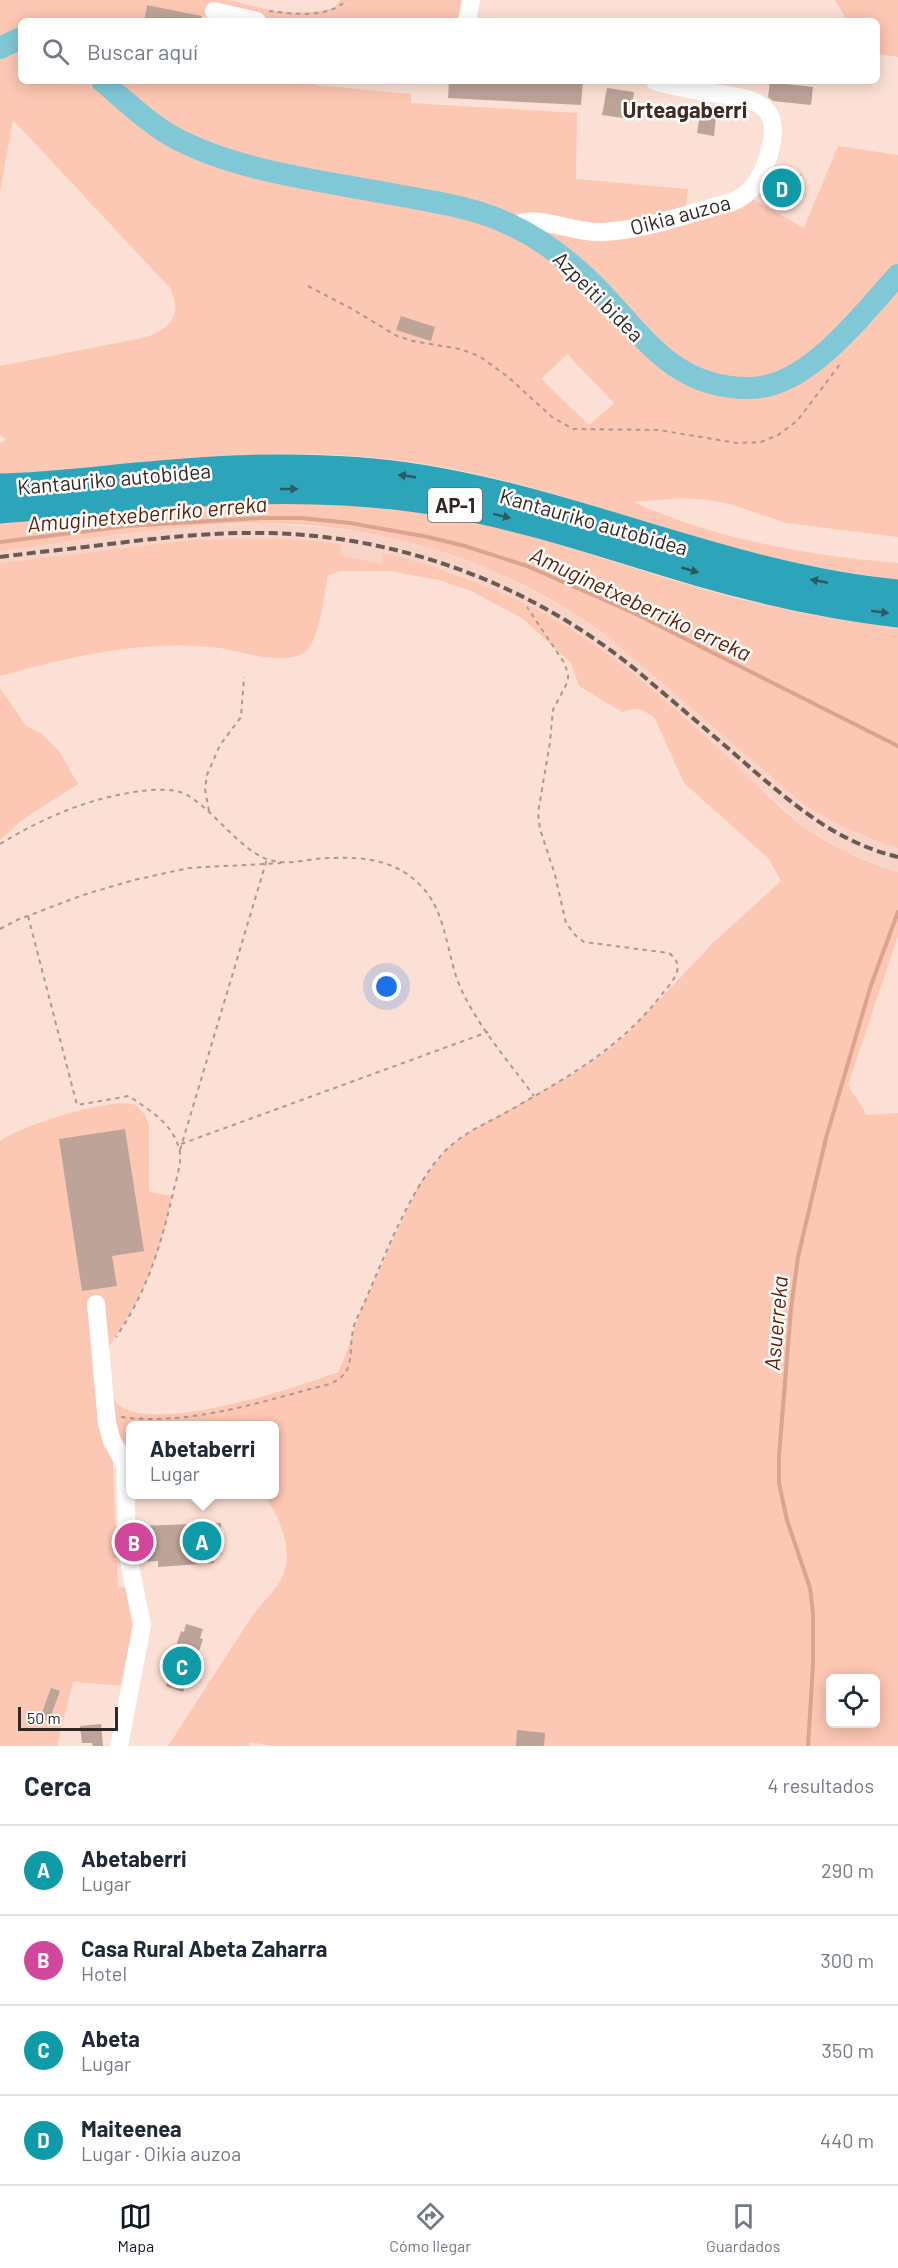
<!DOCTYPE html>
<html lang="es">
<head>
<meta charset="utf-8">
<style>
	body { margin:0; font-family:Barlow,sans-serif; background:#f2f2f3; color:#1f2937 }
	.controls { position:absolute; right:18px; bottom:18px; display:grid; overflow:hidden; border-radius:9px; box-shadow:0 3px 15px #0003 }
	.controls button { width:54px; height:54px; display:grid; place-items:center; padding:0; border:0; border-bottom:2px solid #e0e1e3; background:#fff; color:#1f2937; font:30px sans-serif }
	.scale { position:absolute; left:18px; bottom:15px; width:100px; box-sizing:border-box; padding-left:6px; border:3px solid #322723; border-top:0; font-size:16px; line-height:21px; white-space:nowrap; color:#322723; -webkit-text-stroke:4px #fff; paint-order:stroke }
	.you { position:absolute; left:387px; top:987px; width:21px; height:21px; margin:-15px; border:4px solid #fff; border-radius:50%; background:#1a73e8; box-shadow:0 0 0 9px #1a73e833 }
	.badge { display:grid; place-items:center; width:39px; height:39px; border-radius:50%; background:#111827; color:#fff; font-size:20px; font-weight:700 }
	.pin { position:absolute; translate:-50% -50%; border:3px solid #fff; box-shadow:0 2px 6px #0006 }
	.popup { position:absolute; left:126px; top:1421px; width:153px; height:78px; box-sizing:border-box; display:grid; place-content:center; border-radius:9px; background:#fff; filter:drop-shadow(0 2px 4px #0005); font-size:20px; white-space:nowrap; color:#747a83 }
	.popup b { font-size:22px; color:#1f2937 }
	.popup::after { content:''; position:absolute; left:50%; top:100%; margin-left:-12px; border:12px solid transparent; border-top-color:#fff }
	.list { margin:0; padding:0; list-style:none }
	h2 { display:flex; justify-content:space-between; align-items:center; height:78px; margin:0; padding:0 24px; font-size:26px }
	h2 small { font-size:20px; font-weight:400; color:#747a83 }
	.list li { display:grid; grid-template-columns:39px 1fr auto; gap:18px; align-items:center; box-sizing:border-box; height:90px; padding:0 24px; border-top:2px solid #e0e1e3 }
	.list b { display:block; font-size:22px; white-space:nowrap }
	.list p { margin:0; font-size:20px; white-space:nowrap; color:#747a83 }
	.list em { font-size:20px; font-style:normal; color:#747a83 }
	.icon { flex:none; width:33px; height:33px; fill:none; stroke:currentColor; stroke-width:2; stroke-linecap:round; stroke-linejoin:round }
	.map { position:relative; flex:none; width:898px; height:1746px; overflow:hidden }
	.search { position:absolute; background:#fff; box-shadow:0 3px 15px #0003; left:18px; right:18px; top:18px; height:66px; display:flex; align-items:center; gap:15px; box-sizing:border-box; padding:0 21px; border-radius:9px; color:#747a83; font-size:22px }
	.sheet { height:438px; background:#fff }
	nav { display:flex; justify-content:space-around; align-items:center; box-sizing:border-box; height:84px; border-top:2px solid #e0e1e3; background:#fff; font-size:16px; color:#747a83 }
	nav a { display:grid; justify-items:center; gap:3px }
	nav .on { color:#111827 }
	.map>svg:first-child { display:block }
	.built { fill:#f8d3c7 }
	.green { fill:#fcc7b3; fill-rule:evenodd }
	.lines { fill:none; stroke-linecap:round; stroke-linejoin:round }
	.stream { stroke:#dca38e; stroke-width:4 }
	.building { fill:#bea398 }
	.path { stroke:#ae9890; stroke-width:2; stroke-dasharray:4.5 4.5; stroke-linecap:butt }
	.minor { stroke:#fff; stroke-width:18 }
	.major { stroke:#80c8d6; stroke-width:22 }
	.highway { stroke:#2ca4ba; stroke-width:27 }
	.rail { stroke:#6a5a54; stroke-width:4; stroke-dasharray:9 4.5; stroke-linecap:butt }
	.oneway { fill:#30595f }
	.labels { text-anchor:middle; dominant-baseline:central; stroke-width:5; stroke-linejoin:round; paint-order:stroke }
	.shield { fill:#fff; stroke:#706865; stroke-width:1.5 }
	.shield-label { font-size:20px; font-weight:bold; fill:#322723 }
	.street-label { font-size:21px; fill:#322723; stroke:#fff }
	.neighbourhood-label { font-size:22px; font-weight:bold; fill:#402a22; stroke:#fff }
	.water-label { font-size:22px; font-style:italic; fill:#601d00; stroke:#fff }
</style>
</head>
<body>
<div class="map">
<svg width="898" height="1746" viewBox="0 0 898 1746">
	<rect width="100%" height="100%" fill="#fde0d5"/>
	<polygon class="built" points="263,523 338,529 377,534 420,544 493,570 563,607 612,640 778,782 810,807 857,834 898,848 898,872 844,851 806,828 643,683 579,634 484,585 454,573 385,553 382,564 339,555 341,544 282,538 192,540 0,563 0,551 171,528"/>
	<g class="green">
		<path d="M0,0H230C268,11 295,18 334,8L340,0H466L465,21H272L211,7L208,17L147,5L144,21H21V81H314L315,85L411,94V103L577,113L576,179L688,189L686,208L738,191L804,228L838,146L898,155V537L786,523L730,504L707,500L681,498L633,502C716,539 808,556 898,563V580C846,573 795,564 745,551C640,523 538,483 430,465C375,456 317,452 261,455C174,460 87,471 0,474V443L6,440L0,435V366L147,337C173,327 182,314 170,288L13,120L0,191ZM567,354L614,403L589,425L541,379Z"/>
		<polygon points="835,0 898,0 898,57 877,54 877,21 847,21"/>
		<path d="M332,502C372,507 414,509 454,517C546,537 634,570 724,595C781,610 839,621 898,628V848C862,837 830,822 799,800L612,640C512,564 387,523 261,523C173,524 87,540 0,551V523L192,505Z"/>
		<path d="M282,538L341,544L340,555L382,564L384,553C461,572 543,606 606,653C654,688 697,729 740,769C764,792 788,817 816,835C841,851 869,863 898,872V936L848,1085L867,1115L898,1113V1746H272L249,1742V1746H168C196,1703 223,1660 251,1618C260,1604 275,1592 282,1577C295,1552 279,1515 264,1495L274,1494V1426H130V1445L112,1441L118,1588L130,1586L138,1630L127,1686L73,1682L57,1746H0V1141C21,1126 113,1096 136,1105L145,1115L149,1126V1192L172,1196C158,1264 142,1300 101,1358C105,1372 107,1395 119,1405C155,1434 296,1388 338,1372C349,1351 353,1329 362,1308L419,1184L446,1150L466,1134L573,1074L604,1053L626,1035L713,943L781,881L769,859L684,783L654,717L638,708L622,712L579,686L571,663L522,618L471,591L439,580L389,571H341L328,575C324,593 320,641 305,652C282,668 237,649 211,647C140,640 68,657 0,676V563L192,540ZM830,1678H876V1724H830Z"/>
		<polygon points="0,688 26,726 42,734 59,751 78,784 22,820 0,840"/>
	</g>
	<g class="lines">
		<g class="stream">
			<polyline points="0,542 127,526 262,518 301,518 350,523 428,537 465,546 527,566 634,613 898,746"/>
			<polyline points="808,1746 813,1665 813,1613 810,1588 787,1520 779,1483 779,1456 791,1308 798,1257 826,1138 871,985 898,912"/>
		</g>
	</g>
	<g class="building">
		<polygon points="147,5 202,16 201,21 144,21"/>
		<polygon points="449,81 583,81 581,105 448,98"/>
		<polygon points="770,81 786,81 786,84 813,87 811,105 773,101 768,97"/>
		<polygon points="607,88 634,92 630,119 602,115"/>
		<polygon points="700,113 716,116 714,136 697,133"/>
		<polygon points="783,166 802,175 787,205 765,194 778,170 780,171"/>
		<polygon points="401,316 435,327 431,341 396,330"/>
		<polygon points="125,1129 144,1251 112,1256 117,1286 82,1291 59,1139"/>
		<polygon points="221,1523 222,1554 213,1554 214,1563 158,1567 158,1561 141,1562 138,1526"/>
		<polygon points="186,1624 203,1629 200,1638 203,1639 188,1684 186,1683 183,1692 166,1686 169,1678 166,1677 181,1631 184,1632"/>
		<polygon points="51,1688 60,1691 49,1721 40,1718"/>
		<polygon points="101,1724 103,1746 93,1746 92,1743 82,1743 80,1726"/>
		<polygon points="517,1730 545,1733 544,1746 516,1746"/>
	</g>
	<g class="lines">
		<g class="path">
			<path d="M269,11C294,14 327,19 347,0"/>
			<polyline points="308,286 352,309 397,336 413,341 460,349 479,356 507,376 552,417 573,429 659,430 736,443 761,442 778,435 797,421 841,363"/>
			<polyline points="209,811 205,789 207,775 220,745 241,717 244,677"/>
			<path d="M0,844C43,818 84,800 134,792C149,790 165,788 180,792C190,795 198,803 206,809C224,825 250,857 274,861C288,864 302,861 315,859C353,856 393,856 421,886C448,913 446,958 462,991C480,1029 509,1062 534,1096"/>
			<path d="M28,916L77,1105L129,1096C149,1110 172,1123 179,1148C183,1161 176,1179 173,1193C161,1245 147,1292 116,1337"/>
			<polyline points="0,929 17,920 83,895 134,880 189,868 281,863"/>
			<polyline points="181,1144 488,1032"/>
			<polyline points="180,1150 267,859"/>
			<path d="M121,1417C190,1426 259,1402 326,1385C357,1375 348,1356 353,1330C354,1322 359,1315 362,1308C384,1259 409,1189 445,1151C463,1133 485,1124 507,1112C566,1078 620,1049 662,994C673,981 687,966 669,953L584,942L575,935L566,923L555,875L540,829L538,813L550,742L553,710L568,681V675L565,664L527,607"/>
		</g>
		<g class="minor">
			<polyline points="214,11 257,21"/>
			<polyline points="467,21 471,0"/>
			<path d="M513,226C538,213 571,233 600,232C644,231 689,213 732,202C751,195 762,176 768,157C785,104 757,99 713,93C694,90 674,87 655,81"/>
			<polyline points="96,1304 107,1423 112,1441 125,1464 127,1551 142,1625 119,1746"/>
		</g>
		<g class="major">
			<polyline points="0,48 21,38"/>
			<path d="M102,81C123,99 144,119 168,134C231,171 324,181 397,195C434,202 474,207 509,224C542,239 570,261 596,287C643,335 673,389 750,388C808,388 861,315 898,275"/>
		</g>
		<g class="highway">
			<path d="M0,487C54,486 107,478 160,474C247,466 335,464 421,478C583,504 734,578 898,593"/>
			<path d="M0,510C152,498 296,476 448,504C534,519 617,549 700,573C765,592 831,606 898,614"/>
		</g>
		<path class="rail" d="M0,557C36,552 73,549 109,544C160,538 212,532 264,533C404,535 541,588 648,680C683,710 719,740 754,771C800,810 838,842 898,857"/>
	</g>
	<defs><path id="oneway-solid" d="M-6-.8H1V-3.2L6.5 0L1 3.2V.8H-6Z" transform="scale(1.5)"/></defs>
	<g class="oneway">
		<use href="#oneway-solid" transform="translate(407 476) rotate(-172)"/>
		<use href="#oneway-solid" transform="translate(289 489)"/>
		<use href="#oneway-solid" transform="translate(502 516) rotate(14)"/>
		<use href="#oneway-solid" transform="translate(690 570) rotate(16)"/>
		<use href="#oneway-solid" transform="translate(819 581) rotate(-169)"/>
		<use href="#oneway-solid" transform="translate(880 612) rotate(7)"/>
	</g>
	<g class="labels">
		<rect class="shield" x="428" y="488" width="54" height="34" rx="4.5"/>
		<g class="shield-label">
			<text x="455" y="505">AP-1</text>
		</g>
		<g class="street-label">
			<text transform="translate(680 214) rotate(-15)">Oikia auzoa</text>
			<text transform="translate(599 296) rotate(45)">Azpeiti bidea</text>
			<text transform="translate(114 478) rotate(-5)">Kantauriko autobidea</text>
			<text transform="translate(594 521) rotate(16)">Kantauriko autobidea</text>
		</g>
		<g class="neighbourhood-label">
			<text x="685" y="109">Urteagaberri</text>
		</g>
		<g class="water-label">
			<text transform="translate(147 513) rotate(-5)">Amuginetxeberriko erreka</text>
			<text transform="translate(641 603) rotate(25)">Amuginetxeberriko erreka</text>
			<text transform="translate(775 1323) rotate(-85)">Asuerreka</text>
		</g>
	</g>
</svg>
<div class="controls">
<button><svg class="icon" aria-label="locate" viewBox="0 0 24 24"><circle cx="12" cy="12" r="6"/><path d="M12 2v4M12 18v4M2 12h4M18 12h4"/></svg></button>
</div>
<div class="scale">50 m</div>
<div class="you"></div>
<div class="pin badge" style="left:202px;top:1541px;background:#0f9aa8">A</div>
<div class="popup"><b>Abetaberri</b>Lugar</div>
<div class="pin badge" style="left:134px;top:1542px;background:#d1479c">B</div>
<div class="pin badge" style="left:182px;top:1666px;background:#0f9aa8">C</div>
<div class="pin badge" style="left:782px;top:188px;background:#0f9aa8">D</div>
<div class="search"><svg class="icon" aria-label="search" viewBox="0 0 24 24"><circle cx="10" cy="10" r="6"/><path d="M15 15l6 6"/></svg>Buscar aquí</div>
</div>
<section class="sheet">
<h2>Cerca<small>4 resultados</small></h2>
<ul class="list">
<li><span class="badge" style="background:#0f9aa8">A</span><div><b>Abetaberri</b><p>Lugar</p></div><em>290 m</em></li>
<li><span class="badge" style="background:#d1479c">B</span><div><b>Casa Rural Abeta Zaharra</b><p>Hotel</p></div><em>300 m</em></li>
<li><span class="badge" style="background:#0f9aa8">C</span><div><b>Abeta</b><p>Lugar</p></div><em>350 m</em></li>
<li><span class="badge" style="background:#0f9aa8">D</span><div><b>Maiteenea</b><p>Lugar · Oikia auzoa</p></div><em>440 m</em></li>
</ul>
</section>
<nav>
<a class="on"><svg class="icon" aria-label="map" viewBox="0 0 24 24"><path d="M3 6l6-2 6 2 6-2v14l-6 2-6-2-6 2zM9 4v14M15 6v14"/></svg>Mapa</a>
<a><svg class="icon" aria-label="directions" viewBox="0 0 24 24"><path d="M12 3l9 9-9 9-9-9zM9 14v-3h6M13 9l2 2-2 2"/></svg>Cómo llegar</a>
<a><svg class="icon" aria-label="saved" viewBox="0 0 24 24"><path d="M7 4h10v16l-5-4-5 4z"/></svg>Guardados</a>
</nav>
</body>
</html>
